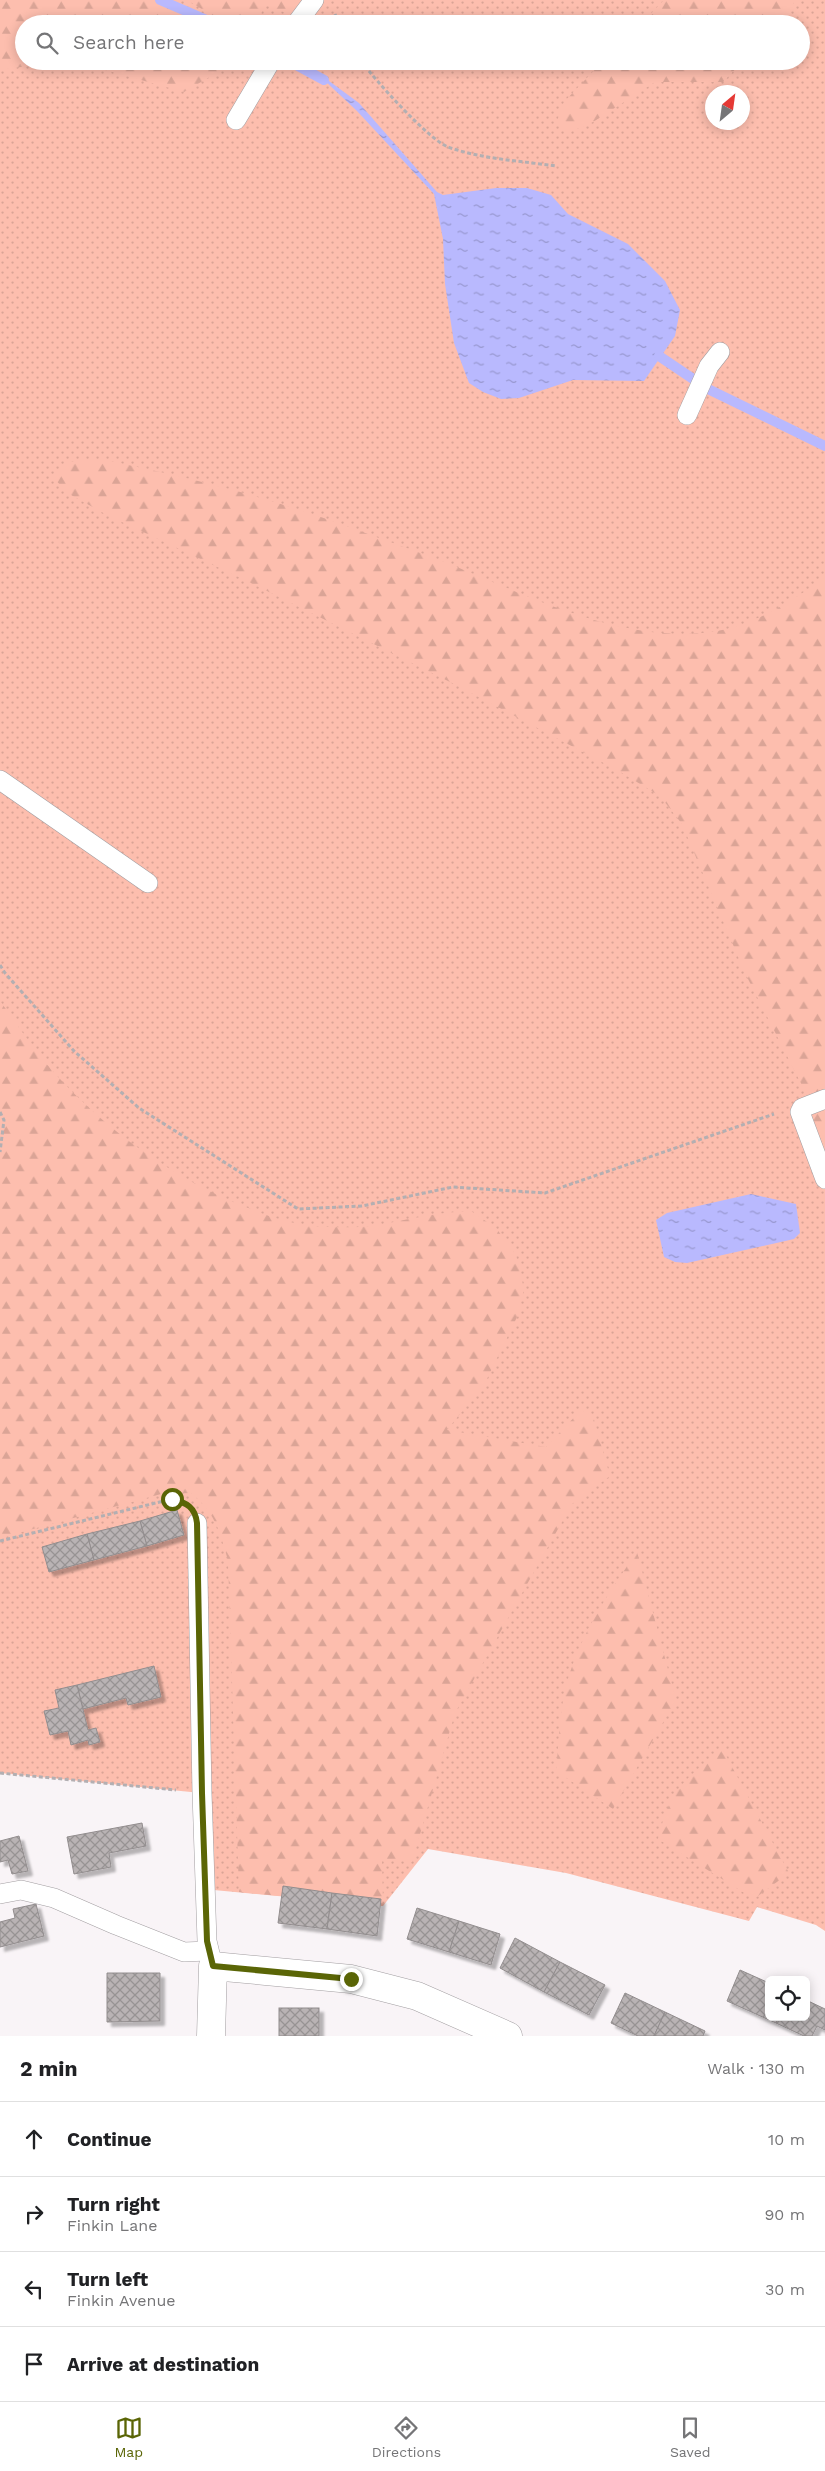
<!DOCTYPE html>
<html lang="en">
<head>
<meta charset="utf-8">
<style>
	body { margin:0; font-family:"Work Sans",sans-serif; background:#f2f2f2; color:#202124 }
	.controls { position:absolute; right:15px; bottom:15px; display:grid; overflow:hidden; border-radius:8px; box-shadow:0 2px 12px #0003 }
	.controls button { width:45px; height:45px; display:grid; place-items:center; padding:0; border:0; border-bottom:1px solid #e0e0e0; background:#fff; color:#202124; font:25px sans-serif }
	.compass { position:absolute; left:705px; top:85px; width:45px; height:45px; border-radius:50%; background:#fff; box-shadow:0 2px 12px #0003; rotate:29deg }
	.stop { position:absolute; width:15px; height:15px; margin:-11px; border:4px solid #5a6506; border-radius:50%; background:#fff }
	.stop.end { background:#5a6506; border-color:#fff; box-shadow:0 1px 5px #0008 }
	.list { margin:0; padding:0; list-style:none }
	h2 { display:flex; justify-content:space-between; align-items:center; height:65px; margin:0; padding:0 20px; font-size:21px }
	h2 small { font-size:16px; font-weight:400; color:#757577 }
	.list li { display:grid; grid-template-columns:32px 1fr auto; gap:15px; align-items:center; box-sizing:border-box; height:75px; padding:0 20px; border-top:1px solid #e0e0e0 }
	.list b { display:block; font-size:19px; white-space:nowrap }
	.list p { margin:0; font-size:16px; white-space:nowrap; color:#757577 }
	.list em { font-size:16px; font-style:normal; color:#757577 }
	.icon { flex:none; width:28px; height:28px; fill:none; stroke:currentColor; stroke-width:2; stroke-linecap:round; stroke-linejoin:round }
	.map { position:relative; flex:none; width:825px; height:2036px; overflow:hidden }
	.search { position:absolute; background:#fff; box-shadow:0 2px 12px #0003; left:15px; right:15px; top:15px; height:55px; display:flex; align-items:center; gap:12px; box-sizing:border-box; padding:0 18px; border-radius:28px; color:#757577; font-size:19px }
	.sheet { height:365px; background:#fff }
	nav { display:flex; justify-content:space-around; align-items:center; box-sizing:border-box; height:70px; border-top:1px solid #e0e0e0; background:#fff; font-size:14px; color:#757577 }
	nav a { display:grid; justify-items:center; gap:2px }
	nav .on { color:#5a6506 }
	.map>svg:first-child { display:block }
	.grass { fill:url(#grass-dots); fill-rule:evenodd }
	.forest { fill:url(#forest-firs) }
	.water { fill:url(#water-ripples) }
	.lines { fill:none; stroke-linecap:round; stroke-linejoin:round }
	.stream { stroke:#b9b9fe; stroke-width:10 }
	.building { fill:url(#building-cross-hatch); stroke:#928d8e; filter:url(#shadow) }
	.service-casing { stroke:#a29ea1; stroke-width:20 }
	.minor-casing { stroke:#a29ea1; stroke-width:29 }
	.path { stroke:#b3afb2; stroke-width:3; stroke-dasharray:4 2.5; stroke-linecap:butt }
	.service { stroke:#fff; stroke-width:19 }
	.minor { stroke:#fff; stroke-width:28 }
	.route { stroke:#5a6506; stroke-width:6 }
</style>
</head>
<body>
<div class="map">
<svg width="825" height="2036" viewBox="0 0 825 2036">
	<defs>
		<pattern id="grass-dots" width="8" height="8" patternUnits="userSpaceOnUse" patternTransform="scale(1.25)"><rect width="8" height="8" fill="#fdbeae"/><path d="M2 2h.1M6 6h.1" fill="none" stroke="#daa496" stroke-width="1.8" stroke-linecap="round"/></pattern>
		<pattern id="forest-firs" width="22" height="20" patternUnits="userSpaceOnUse" patternTransform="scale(1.25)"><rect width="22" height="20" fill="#fdbeae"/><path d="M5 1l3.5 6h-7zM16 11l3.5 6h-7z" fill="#daa496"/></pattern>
		<pattern id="water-ripples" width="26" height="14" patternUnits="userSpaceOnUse" patternTransform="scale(1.25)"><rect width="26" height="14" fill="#b9b9fe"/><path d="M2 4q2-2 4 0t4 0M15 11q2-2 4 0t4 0" fill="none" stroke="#9797cf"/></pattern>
		<pattern id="building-cross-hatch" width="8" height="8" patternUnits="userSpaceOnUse" patternTransform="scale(1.25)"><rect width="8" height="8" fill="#b9b3b4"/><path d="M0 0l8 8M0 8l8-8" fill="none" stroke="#979393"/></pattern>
		<filter id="shadow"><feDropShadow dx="4.5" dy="4.5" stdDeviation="1" flood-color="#0004"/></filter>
	</defs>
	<rect width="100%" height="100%" fill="#f9f4f7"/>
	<path class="grass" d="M0,0H825V1931L816,1925L757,1907L749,1921L566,1873L428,1849L383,1906L203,1889L201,1793L0,1773ZM24,24H801V61H24ZM712,92H742V122H712Z"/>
	<g class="forest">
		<polygon points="0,0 160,0 216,24 24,24 24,61 63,61 0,70"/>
		<polygon points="187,0 297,0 297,19 266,3 256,24 226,24"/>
		<polygon points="664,0 796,0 777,24 641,24"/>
		<polygon points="73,61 237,61 184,92"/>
		<polygon points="603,61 743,61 723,82 655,82 593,122 570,132 557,121 564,102"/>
		<path d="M101,459C162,472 224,486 284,505C332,520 381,539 429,556C511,587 595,634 685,634C742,634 779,609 825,578V1181L805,1126L813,1107L745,973L682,824L660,796L617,770L454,684L245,580L107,515L71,495L52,477L68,462Z"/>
		<path d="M0,1001C12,1017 23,1034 35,1050C89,1118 167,1177 248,1208C272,1218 299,1226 325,1227C339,1227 356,1228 370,1226C404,1221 436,1212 471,1211L496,1228L516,1255L524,1289L518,1315L485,1383L447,1430L546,1447L581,1410L593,1416L610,1476L572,1504L455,1713L412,1862L382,1859L383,1906L239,1892L228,1560C219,1530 216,1514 191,1493L161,1494L0,1538Z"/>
		<path d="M637,1552L676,1700L613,1809L556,1771C559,1745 559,1717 565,1691C577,1639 607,1595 637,1552Z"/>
		<path d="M723,1750L789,1873L754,1899L658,1839C669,1792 684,1778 723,1750Z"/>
	</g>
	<g class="water">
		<polygon points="324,80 329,81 359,103 437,192 443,195 496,188 527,188 551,195 568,214 628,244 665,281 680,310 675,336 644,381 573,380 519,398 501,399 483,392 469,383 454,343 445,284 443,239 434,194 357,111"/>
		<polygon points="751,1194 796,1204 800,1233 794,1239 687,1263 675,1262 664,1257 656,1220 667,1213"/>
	</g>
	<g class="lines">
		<g class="stream">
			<polyline points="160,0 216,24"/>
			<polyline points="289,61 324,80"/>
			<polyline points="659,356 708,389 825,446"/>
		</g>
	</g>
	<g class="building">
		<polygon points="177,1510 184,1535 147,1546 140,1521"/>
		<polygon points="140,1521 147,1546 94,1560 87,1534"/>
		<polygon points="87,1534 94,1560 49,1572 42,1547"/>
		<polygon points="154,1666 161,1697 128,1705 126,1698 83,1709 77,1685"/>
		<polygon points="77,1685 88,1730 96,1728 100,1742 89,1745 88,1740 71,1745 68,1731 50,1735 44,1711 59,1708 55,1690"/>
		<polygon points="142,1823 146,1846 109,1853 111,1867 74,1874 67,1837"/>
		<polygon points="19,1836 28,1871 12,1874 8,1860 0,1862 0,1841"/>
		<polygon points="283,1886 332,1893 327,1929 278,1923"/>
		<polygon points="332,1893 381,1899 377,1936 327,1929"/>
		<polygon points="36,1904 44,1936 0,1947 0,1922 15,1918 13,1909"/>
		<polygon points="417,1908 459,1921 449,1952 407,1939"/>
		<polygon points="459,1921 500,1934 491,1965 449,1952"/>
		<polygon points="515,1938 560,1962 544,1992 500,1968"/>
		<polygon points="560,1962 605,1985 589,2015 544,1992"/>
		<polygon points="740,1970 769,1983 769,2017 779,2017 776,2023 727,2001"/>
		<polygon points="107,1973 160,1973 160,2021 107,2022"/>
		<polygon points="625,1993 665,2012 654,2036 638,2036 611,2023"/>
		<polygon points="806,2000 825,2009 825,2030 817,2026 812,2036 804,2036 776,2023 779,2017 806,2017"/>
		<rect x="279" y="2008" width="40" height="28"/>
		<polygon points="665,2012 705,2031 703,2036 654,2036"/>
	</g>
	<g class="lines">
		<defs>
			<g id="service">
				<polyline points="296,24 314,0"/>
				<polyline points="236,120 271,61"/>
				<polyline points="687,415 709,366 720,352"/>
				<polyline points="0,780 148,883"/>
				<polyline points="825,1099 802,1108 800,1112 825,1179"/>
				<polyline points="197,1523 202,1793 207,1941 213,1966"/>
				<polyline points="0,1894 21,1890 54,1898 116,1925 184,1952 208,1951"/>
			</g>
			<polyline id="minor" points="211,2036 213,1966 351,1979 417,1996 508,2036"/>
		</defs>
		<use href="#service" class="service-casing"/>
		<use href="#minor" class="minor-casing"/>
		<g class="path">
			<polyline points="335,14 339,24"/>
			<path d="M361,61C375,80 428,139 448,147C481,159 521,161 556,166"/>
			<polyline points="0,965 5,973 74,1051 139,1108 298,1209 362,1206 453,1187 545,1193 774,1114"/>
			<polyline points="0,1112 4,1120 0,1152"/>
			<polyline points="0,1541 172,1499 182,1502"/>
			<polyline points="0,1773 176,1790"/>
		</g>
		<use href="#service" class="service"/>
		<use href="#minor" class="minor"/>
	</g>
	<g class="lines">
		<path class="route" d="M172,1499C187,1503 195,1507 197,1523L202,1793L207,1941L213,1966L351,1979"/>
	</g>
</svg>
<div class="controls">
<button><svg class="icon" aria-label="locate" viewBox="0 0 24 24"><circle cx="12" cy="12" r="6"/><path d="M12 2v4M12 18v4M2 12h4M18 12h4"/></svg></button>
</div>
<svg class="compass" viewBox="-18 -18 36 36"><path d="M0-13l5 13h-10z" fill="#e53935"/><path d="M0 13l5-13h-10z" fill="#757577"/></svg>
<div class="stop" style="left:172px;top:1499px"></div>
<div class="stop end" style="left:351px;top:1979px"></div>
<div class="search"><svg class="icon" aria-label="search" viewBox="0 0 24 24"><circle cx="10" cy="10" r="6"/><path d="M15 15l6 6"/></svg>Search here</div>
</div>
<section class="sheet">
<h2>2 min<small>Walk · 130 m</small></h2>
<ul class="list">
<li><svg class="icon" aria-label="ahead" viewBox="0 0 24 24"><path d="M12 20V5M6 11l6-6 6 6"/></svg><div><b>Continue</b></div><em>10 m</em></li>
<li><svg class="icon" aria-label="right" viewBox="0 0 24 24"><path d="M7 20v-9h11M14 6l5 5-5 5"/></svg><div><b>Turn right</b><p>Finkin Lane</p></div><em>90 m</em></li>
<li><svg class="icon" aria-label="left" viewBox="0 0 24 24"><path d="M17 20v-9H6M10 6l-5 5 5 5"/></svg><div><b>Turn left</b><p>Finkin Avenue</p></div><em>30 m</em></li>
<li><svg class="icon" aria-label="arrive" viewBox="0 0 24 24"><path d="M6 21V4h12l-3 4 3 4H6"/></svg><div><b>Arrive at destination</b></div></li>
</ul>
</section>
<nav>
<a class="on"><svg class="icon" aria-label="map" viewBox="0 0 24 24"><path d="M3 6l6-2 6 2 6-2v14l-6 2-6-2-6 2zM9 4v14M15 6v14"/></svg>Map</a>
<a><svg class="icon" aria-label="directions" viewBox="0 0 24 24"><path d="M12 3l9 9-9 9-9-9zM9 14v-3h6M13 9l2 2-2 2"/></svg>Directions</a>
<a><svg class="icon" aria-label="saved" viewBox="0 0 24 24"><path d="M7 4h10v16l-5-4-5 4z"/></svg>Saved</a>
</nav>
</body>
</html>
